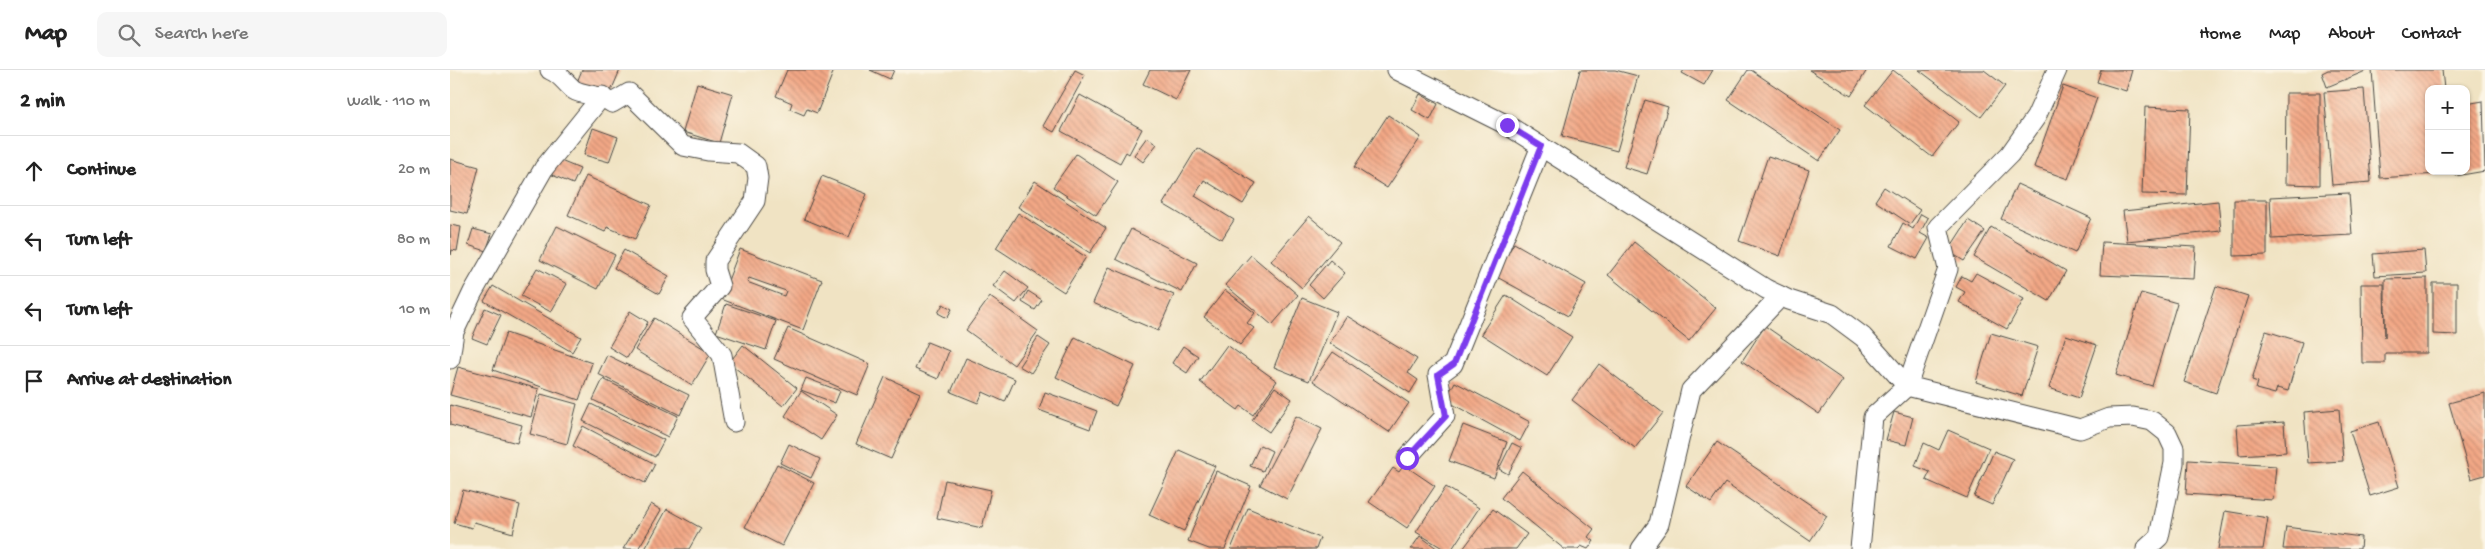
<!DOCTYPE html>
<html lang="en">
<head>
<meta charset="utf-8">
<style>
	body { margin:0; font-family:"Gochi Hand",sans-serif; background:#f6f6f6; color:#222 }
	.controls { position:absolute; right:15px; top:15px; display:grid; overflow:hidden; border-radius:10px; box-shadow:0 1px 4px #0004 }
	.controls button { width:45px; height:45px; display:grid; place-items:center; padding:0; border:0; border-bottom:1px solid #e0e0e0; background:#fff; color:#222; font:25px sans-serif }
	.stop { position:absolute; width:15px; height:15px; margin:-11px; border:4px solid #7c3aed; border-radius:50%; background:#fff }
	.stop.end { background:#7c3aed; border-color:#fff; box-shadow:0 1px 5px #0008 }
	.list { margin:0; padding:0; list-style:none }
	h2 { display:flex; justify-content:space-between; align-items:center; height:65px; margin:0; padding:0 20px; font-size:21px }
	h2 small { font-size:16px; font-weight:400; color:#767676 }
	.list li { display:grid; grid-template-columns:32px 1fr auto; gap:15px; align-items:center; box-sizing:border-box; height:70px; padding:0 20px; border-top:1px solid #e0e0e0 }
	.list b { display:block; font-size:19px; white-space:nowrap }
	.list em { font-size:16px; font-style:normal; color:#767676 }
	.icon { flex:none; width:28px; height:28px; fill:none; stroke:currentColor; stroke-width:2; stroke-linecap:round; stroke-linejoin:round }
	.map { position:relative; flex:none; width:2035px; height:479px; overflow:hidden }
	header { display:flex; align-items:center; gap:30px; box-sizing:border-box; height:70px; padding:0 25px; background:#fff; border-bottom:1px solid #e0e0e0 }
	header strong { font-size:24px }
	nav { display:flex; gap:28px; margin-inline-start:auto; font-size:18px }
	.search { width:350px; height:45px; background:#f6f6f6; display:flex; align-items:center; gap:12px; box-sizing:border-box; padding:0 18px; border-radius:10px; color:#767676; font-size:19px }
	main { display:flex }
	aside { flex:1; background:#fff }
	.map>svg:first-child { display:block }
	.building { fill:url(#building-back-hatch); fill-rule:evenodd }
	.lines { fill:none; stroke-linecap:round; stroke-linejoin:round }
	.minor-casing { stroke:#494742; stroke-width:21 }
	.minor { stroke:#fff; stroke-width:19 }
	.route { stroke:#7c3aed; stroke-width:6 }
</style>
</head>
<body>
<header>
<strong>Map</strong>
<div class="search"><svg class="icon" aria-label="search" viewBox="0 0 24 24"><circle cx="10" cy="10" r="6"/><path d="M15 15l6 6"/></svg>Search here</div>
<nav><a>Home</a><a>Map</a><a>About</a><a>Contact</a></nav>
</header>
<main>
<aside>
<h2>2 min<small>Walk · 110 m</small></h2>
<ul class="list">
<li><svg class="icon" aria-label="ahead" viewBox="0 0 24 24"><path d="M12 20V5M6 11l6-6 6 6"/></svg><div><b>Continue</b></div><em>20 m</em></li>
<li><svg class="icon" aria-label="left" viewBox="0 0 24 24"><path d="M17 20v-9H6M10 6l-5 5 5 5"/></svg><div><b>Turn left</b></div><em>80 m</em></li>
<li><svg class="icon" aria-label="left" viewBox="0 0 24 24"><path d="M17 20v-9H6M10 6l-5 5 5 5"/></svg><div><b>Turn left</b></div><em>10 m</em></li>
<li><svg class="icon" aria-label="arrive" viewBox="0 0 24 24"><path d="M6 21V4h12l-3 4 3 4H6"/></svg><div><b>Arrive at destination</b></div></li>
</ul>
</aside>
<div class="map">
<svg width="2035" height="479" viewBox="0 0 2035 479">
	<defs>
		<pattern id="building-back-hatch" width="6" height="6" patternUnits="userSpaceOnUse" patternTransform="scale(1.25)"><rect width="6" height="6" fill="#f3a886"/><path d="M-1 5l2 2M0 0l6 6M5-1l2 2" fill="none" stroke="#c5896e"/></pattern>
	</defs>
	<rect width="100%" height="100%" fill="#fcf5e5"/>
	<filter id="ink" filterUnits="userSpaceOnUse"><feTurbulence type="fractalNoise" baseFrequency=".02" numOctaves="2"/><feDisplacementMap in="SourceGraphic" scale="10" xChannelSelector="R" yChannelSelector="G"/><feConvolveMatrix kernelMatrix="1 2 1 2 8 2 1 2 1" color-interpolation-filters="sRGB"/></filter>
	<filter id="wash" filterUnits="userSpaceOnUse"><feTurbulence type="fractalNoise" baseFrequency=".0096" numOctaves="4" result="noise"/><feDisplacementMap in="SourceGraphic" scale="20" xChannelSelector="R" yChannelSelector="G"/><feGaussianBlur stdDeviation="1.12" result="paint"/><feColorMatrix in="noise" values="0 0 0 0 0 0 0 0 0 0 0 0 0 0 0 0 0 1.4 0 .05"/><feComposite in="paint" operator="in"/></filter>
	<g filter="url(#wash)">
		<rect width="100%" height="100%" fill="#f0e3c3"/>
		<g id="blocks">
			<g class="building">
				<polygon points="132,0 170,0 159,26 127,12"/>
				<polygon points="337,0 384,0 367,43 357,39 354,45 340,39 342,33 326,26"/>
				<polygon points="420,0 444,0 440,9"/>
				<polygon points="625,0 635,5 604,62 593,56"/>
				<polygon points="700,0 741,0 726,30 693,14"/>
				<polygon points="1130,0 1165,0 1188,6 1167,81 1112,66"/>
				<polygon points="1234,0 1263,0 1254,15 1232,3"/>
				<polygon points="1298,0 1301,0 1390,60 1369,91 1278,30"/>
				<polygon points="1359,0 1417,0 1401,26"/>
				<polygon points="1443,0 1509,52 1482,87 1415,35"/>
				<polygon points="1469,0 1534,0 1555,16 1531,47"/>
				<polygon points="1651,0 1682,0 1676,21 1647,12"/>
				<polygon points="1878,0 1918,0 1877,17 1872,3"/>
				<polygon points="1922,0 1992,0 1994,19 1979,19 1979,101 2001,103 1930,108"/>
				<polygon points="247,13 283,24 269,73 233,62"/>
				<polygon points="1613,16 1647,28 1618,109 1584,97"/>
				<polygon points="1914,19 1921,112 1882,115 1874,22"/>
				<polygon points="1836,23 1870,23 1870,115 1835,114"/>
				<polygon points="970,24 988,34 980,50 962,40"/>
				<polygon points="630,25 692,59 679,84 676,82 670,93 611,61"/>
				<polygon points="1195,30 1218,37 1197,104 1174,97"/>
				<polygon points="2033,31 2035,101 2006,106 2005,101 2016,101 2016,34"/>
				<polygon points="1695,37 1740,39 1737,125 1692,124"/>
				<polygon points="938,45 971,67 937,118 904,97"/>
				<polygon points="143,58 168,67 159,92 134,85"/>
				<polygon points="697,67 707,74 693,92 684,85"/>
				<polygon points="747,78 806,113 793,134 754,110 745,126 784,150 772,169 713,134"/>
				<polygon points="626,84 668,112 646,145 603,117"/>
				<polygon points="1318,86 1359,100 1330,186 1289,171"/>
				<polygon points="0,89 29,97 17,144 0,140"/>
				<polygon points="106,89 130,99 123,114 100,104"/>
				<polygon points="136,106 201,135 185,169 157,157 155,162 118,145"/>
				<polygon points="372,106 417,124 399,167 354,149"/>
				<polygon points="585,111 656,158 640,183 568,137"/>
				<polygon points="1567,114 1641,148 1625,183 1551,149"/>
				<polygon points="1434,117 1470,140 1460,154 1425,131"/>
				<polygon points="1899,123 1902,165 1822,169 1820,127"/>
				<polygon points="1784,130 1817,130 1817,185 1784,186"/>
				<polygon points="1768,131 1771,161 1677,171 1673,141"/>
				<polygon points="568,143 636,187 614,222 546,178"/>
				<polygon points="1471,144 1478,148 1470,163 1479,168 1467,189 1441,176 1453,153 1463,159"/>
				<polygon points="859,146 890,172 852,218 821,191"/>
				<polygon points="1518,150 1535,161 1514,191 1498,181"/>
				<polygon points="0,155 11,157 7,181 2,180 1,185"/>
				<polygon points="107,156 165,185 148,219 90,190"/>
				<polygon points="1541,157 1616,201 1599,231 1524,187"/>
				<polygon points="23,159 42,164 36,181 18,175"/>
				<polygon points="681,159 747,193 732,222 666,189"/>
				<polygon points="1184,172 1266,238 1239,271 1158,205"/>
				<polygon points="1652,172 1746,177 1744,209 1650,205"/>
				<polygon points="1064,173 1136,214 1118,246 1045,206"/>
				<path d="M290,179L372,210L353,260L271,229ZM299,208L336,221L334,226L297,212Z"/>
				<polygon points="174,180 219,206 209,224 164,198"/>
				<polygon points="1974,180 1976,203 1925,206 1923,184"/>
				<polygon points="801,185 848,225 822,255 775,215"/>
				<polygon points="880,190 895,203 873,228 859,215"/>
				<polygon points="659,197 724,225 708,261 643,233"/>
				<polygon points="87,198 117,214 101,242 71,226"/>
				<polygon points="555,201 578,218 566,233 543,216"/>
				<polygon points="1526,203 1574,229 1557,259 1509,232 1515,222 1506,217 1512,206 1521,211"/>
				<polygon points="1977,208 1977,283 1935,283 1935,293 1912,293 1911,214 1934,214 1935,267 1935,209"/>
				<polygon points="1983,213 2007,213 2007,265 1983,264"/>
				<polygon points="43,216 131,267 122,282 34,231"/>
				<polygon points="1766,216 1798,226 1766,323 1734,312"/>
				<polygon points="775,220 805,243 797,253 804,258 790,275 754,247"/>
				<polygon points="578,221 592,230 585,240 572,232"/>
				<polygon points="1691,223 1727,233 1702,316 1666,305"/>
				<polygon points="1056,225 1122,267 1097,306 1031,264"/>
				<polygon points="540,227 588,261 564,295 516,260"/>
				<polygon points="852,228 887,242 859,311 824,297"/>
				<polygon points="276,234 326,251 316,280 266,263"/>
				<polygon points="493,234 502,239 497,248 488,243"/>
				<polygon points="35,238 51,245 37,274 22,268"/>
				<polygon points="180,241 198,252 177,288 159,277"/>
				<polygon points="897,246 967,289 958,303 968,310 960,323 880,273"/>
				<polygon points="204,248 261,283 242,315 185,280"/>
				<polygon points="1315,256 1393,310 1369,344 1292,291"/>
				<polygon points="338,258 420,294 407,325 324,289"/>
				<polygon points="1816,261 1852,272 1838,321 1827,318 1825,324 1806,319 1808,312 1802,310"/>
				<polygon points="56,263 142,293 129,330 43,300"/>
				<polygon points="1541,263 1588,277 1572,326 1526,312"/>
				<polygon points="1616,265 1647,275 1629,328 1599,318"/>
				<polygon points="588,267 600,275 581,303 569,296"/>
				<polygon points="625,267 685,296 666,336 606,307"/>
				<polygon points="477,272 499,281 488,309 465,299"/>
				<polygon points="293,275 347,318 333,336 279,293"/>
				<polygon points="777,275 827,311 803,345 791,336 788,340 750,312"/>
				<polygon points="733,276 748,286 737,303 722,293"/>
				<polygon points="883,282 959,333 939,362 863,311"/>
				<polygon points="157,285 239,325 230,345 148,304"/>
				<polygon points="516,288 565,309 555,332 533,322 528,333 501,322"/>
				<polygon points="1149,294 1213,343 1185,378 1122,330"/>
				<polygon points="8,297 89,319 81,347 0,325"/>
				<polygon points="435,307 470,323 441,389 406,374"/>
				<polygon points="356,308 390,321 385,333 351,320"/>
				<polygon points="153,309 228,346 218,367 143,330"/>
				<polygon points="1005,312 1080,352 1070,371 995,330"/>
				<polygon points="825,317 842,329 819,362 802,350"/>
				<polygon points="351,321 387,345 371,370 335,346"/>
				<polygon points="595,322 647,341 640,359 589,340"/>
				<polygon points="2035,323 2035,405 2021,409 1999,333"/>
				<polygon points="91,324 127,334 117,374 80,364"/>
				<polygon points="141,334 214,370 205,387 133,351"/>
				<polygon points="0,335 72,355 67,373 0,355"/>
				<polygon points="1889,339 1893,391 1858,393 1854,342"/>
				<polygon points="1444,342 1463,347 1456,375 1436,370"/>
				<polygon points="846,346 872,359 837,429 810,415"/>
				<polygon points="1834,352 1836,382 1789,385 1787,355"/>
				<polygon points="1929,352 1949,417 1920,426 1900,361"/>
				<polygon points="1013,355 1057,372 1044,408 999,391"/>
				<polygon points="133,356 205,394 195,413 123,376"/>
				<polygon points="1498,360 1539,378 1517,428 1476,410 1480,402 1465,396 1474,373 1489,380"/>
				<polygon points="1267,372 1377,446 1360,471 1275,413 1261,433 1236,416"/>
				<polygon points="1062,373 1072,378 1058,404 1049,399"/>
				<polygon points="339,374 370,389 361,408 330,393"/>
				<polygon points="810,375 822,381 813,401 800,396"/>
				<polygon points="729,380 765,396 734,461 699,445"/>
				<polygon points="1544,381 1563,389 1542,435 1524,427"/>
				<polygon points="1738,390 1826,396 1823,430 1736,424"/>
				<polygon points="327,394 364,413 332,476 295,457"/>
				<polygon points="954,395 985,416 957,458 919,432 943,398 949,402"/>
				<polygon points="766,401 801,416 775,479 759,479 738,471"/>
				<polygon points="1072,401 1144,459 1138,467 1144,471 1138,479 1131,476 1128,479 1114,479 1051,428"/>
				<polygon points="495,410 541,420 532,458 487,448"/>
				<polygon points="996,417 1029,438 1002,479 994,479 966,462"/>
				<polygon points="13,420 70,435 63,463 24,452 22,458 4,453"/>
				<polygon points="201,434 211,440 188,479 173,479"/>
				<polygon points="798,438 870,468 866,479 781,479"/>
				<polygon points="217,439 251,458 239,479 195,479"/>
				<polygon points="1043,439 1077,464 1066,479 1013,479"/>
				<polygon points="1775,441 1818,448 1813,479 1768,479"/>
				<polygon points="1836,457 1911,467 1910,479 1833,479"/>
				<polygon points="970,466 988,479 961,479"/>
			</g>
		</g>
	</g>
	<g filter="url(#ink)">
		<use href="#blocks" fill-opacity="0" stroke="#494742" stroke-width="1"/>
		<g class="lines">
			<defs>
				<g id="minor">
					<path d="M100,0C111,4 115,13 124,20C134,26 148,23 162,33L179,23L233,76L258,81L288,83L306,96L308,108L305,131L265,191V200L270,216L242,248L272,285L284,352"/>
					<polyline points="947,0 1057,55 1316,219 1339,230 1382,244 1413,267 1457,316 1630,359 1659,348 1683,347 1702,351 1717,363 1724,378 1724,393 1709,467 1696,479"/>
					<polyline points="0,289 4,262 23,222 94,98 152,26"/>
					<polyline points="957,388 995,346 988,305 1003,294 1091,76"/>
					<polyline points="1191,479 1209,454 1241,320 1331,226"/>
					<polyline points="1410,479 1423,347 1457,316 1498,199 1488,157 1560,84 1586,47 1607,0"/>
				</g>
			</defs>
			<use href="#minor" class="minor-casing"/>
			<use href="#minor" class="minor"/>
		</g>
	</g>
	<g class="lines" filter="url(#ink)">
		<polyline class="route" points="957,388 996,346 988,305 1004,294 1091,76 1057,55"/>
	</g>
</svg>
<div class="controls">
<button>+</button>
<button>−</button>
</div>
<div class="stop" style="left:957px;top:388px"></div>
<div class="stop end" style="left:1057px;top:55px"></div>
</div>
</main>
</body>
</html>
